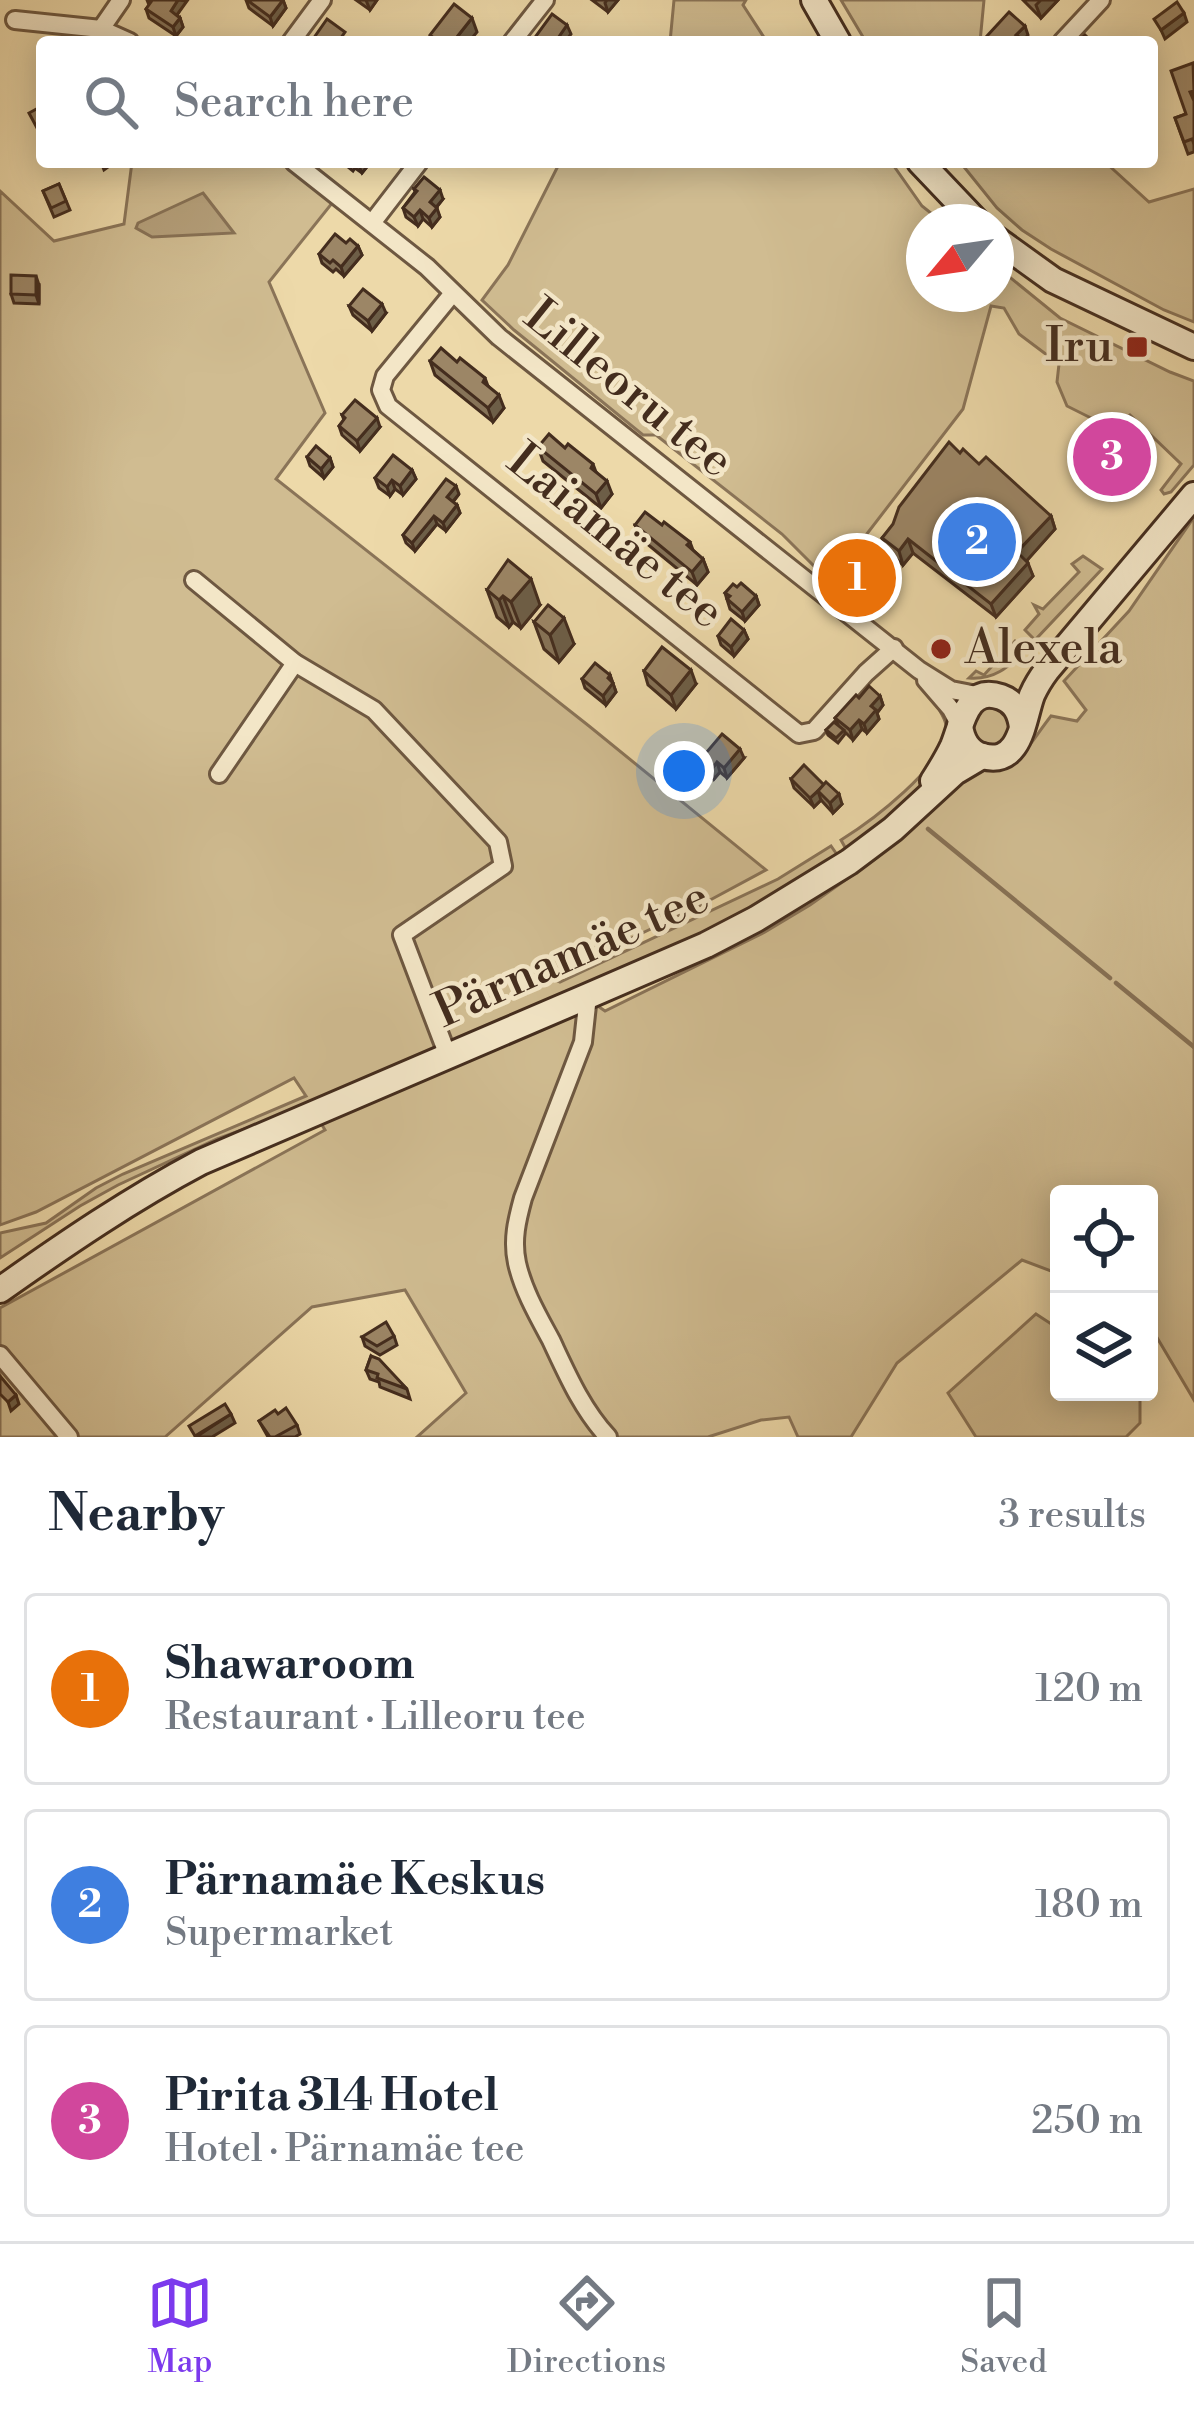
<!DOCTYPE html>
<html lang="en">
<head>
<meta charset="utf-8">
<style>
	body { margin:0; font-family:"Libre Bodoni",serif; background:#f6f6f7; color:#1f2937 }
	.controls { position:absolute; right:36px; bottom:36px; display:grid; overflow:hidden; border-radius:12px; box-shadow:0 6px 30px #0003 }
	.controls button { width:108px; height:108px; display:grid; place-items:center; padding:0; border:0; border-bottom:3px solid #e0e1e3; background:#fff; color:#1f2937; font:60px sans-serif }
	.compass { position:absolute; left:906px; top:204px; width:108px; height:108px; border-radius:50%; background:#fff; box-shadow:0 6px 30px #0003; rotate:241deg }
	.you { position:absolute; left:684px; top:771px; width:42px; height:42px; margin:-30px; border:9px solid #fff; border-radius:50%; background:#1a73e8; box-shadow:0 0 0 18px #1a73e833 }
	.badge { display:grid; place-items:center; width:78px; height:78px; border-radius:50%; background:#7c3aed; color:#fff; font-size:39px; font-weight:700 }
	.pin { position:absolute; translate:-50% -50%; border:6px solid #fff; box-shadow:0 3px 12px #0006 }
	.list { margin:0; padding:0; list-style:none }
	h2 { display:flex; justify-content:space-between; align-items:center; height:156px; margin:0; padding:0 48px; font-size:51px }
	h2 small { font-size:39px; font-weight:400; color:#747a83 }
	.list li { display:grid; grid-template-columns:78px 1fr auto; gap:36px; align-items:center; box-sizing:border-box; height:192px; margin:0 24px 24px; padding:0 24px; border:3px solid #e0e1e3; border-radius:12px }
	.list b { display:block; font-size:45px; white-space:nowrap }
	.list p { margin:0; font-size:39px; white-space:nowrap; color:#747a83 }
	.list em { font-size:39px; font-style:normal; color:#747a83 }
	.icon { flex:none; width:66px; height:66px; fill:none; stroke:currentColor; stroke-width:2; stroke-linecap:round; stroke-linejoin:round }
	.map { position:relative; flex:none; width:1194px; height:1437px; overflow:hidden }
	.search { position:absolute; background:#fff; box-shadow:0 6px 30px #0003; left:36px; right:36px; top:36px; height:132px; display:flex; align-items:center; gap:30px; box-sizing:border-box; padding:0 42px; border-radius:12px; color:#747a83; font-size:45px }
	.sheet { height:804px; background:#fff }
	nav { display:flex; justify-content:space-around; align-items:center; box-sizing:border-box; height:168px; border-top:3px solid #e0e1e3; background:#fff; font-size:33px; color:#747a83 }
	nav a { display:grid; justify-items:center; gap:6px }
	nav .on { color:#7c3aed }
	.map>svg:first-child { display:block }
	.green { fill:#d0bc91; stroke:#8a7458; stroke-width:3 }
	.water { fill:#b49f7a; stroke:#877155; stroke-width:3 }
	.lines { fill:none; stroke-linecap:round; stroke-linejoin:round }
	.stream { stroke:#877155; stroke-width:4.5 }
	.minor-casing { stroke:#6e5841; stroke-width:22 }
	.secondary-casing { stroke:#442d1e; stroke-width:30 }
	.minor { stroke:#f3e6c7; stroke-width:16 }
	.secondary { stroke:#f3e6c7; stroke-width:24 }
	.wall { fill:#867358; stroke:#442d1e; stroke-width:3 }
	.shaded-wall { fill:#6d5e47; stroke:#442d1e; stroke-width:3 }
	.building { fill:#9c8666; stroke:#442d1e; stroke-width:3 }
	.poi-dot { fill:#8f2418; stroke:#f3e6c7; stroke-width:4.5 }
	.labels { text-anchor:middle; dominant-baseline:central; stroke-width:9; stroke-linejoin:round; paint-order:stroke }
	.poi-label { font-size:48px; fill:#442d1e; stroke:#f3e6c7; text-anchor:end }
	.street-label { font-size:48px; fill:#442d1e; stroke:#f3e6c7 }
</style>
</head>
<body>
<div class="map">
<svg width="1194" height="1437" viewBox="0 0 1194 1437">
	<rect width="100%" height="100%" fill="#edd9a9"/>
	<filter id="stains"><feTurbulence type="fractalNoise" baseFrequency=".00167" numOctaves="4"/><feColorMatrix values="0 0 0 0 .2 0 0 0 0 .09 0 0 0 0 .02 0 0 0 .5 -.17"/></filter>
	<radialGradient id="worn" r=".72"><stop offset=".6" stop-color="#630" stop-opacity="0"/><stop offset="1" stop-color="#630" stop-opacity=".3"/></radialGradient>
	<g class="green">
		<polygon points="674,0 746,0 743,5 767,42 670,42"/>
		<polygon points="841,0 984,0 980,42 866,42"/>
		<path d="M132,162H285L333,202L269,282L325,413L276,479L589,726L766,870L699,906L550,977L560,982L778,879L831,846L838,856L754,908L674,947L573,989L605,1011L765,932L810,905L875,859L916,824L970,769C1016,778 1025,749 1051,716L1077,721L1086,710L1064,681L1129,611L1194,517V1400L1149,1324V1194H1059V1274L1022,1260L897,1363L851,1437H798L789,1417L761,1420L708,1437H417L466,1393L405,1290L312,1307L165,1437H0V1308L325,1130L310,1105L217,1139L118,1185L80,1206L0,1258V1233L46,1223L96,1188L123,1174L306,1096L294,1078L36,1212L0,1225V191L54,241L124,224Z"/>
		<polygon points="560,162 891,162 922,206 942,222 924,222 924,294 996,294 996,266 1060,318 1170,372 1194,381 1194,465 1171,492 1164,494 1161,490 1181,464 1130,415 1115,430 1067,406 1057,382 1059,364 1019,334 1004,308 991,306 963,409 846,561 831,569 816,568 782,534 656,435 643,435 514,330 482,300 508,265"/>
		<polygon points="960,162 1105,162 1149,202 1194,189 1194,322 1164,310 1051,249 1022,230 997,208"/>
		<polygon points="1083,556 1102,569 1035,640 1025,630 1039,614 1034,605 1043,609 1079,572 1072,564"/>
		<path d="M1015,641L1026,650C1008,667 995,680 969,678L976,671L984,675Z"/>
		<circle cx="991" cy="726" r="20"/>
		<path d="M943,707L952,727L922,789L903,808L846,849L841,840C870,822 946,766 946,729C947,722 943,717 940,711Z"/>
		<polygon points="1036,1314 1059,1329 1059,1392 1140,1392 1140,1423 1126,1437 976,1437 948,1393"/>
	</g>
	<polygon class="water" points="203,193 234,233 152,237 136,228 138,223"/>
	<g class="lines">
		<g class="stream">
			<polyline points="928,829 1110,978"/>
			<polyline points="1116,983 1194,1047"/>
		</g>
		<defs>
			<g id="minor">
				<polyline points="15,20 101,29 130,42"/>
				<polyline points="101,29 121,0"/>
				<polyline points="291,42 322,0"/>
				<polyline points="512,42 545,0"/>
				<polyline points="1062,42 1101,0"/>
				<polyline points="294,162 427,267 499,337 919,670 951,690 982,696"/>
				<polyline points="372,223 419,162"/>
				<polyline points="453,293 385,376 381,390 388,406 799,734 814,731 866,673 894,648"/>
				<polyline points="194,580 295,663 374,710 498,842 503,866 402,935 448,1056"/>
				<polyline points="926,680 951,709 960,726"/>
				<polyline points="219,774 295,663"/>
				<path d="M588,996L583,1042L523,1198C517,1220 512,1240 517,1263C523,1290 538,1316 551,1340C567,1374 582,1409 608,1437"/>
				<polyline points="0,1355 69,1437"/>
			</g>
			<g id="secondary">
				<polyline points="814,0 838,42"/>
				<polyline points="920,162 977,222"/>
				<polyline points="996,239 1053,280 1194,347"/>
				<path d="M960,726C962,740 968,752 982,756C1021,767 1023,719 1032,695C1036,686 1041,678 1047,670L1194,495"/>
				<path d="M933,781C940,770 947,759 953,746C962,725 966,685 1001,697C1015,702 1020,713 1022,727"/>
				<path d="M0,1290C65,1244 131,1199 201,1162L588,996L706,945L756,919L849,862L893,829L955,772L982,756"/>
			</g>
		</defs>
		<use href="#minor" class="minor-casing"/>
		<use href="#secondary" class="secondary-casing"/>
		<use href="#minor" class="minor"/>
		<use href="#secondary" class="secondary"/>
	</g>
	<g class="wall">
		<polygon points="147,0 186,0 177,15 180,18 183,27 176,36 149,18 146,9 149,5"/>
		<polygon points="246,0 283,0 286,8 273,26 249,8"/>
		<polygon points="356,0 377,0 370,10"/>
		<polygon points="592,0 618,0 608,12"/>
		<polygon points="1023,0 1058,0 1041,18"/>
		<polygon points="1193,63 1194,152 1188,154 1175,118 1186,114"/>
		<polygon points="342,162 370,162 370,163 362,173 355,168 353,171"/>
		<polygon points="59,184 70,210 54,217 43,191"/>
		<polygon points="414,189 443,199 436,208 440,217 432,227 423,219 418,226 406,217 403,208 415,192"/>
		<polygon points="346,243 358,246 362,255 344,276 336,269 333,272 322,263 319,254"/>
		<polygon points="39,285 39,304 14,303 11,294"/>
		<polygon points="349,306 386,313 372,331 353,315"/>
		<polygon points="430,361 457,362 485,378 488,386 504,408 493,422 435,375"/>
		<polygon points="342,415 380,427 360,451 342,435 339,426 344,420"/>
		<polygon points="538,447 565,448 593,464 596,472 612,494 601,508 543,461"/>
		<polygon points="960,453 979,464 1051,516 1055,529 1026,561 1033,576 996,617 913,553 903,565 887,551 882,538"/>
		<polygon points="307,457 330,458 333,467 324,478 310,466"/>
		<polygon points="1140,459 1145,473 1128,491 1116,478 1101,494 1079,474 1074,461"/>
		<polygon points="412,470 416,479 403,495 395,489 390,496 379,488 375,478"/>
		<polygon points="459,494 453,502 457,505 460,513 446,531 437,524 415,551 406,543 403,535"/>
		<polygon points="635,525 662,525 690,542 693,550 703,559 708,572 697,585 640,538"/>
		<polygon points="737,587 756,596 759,605 745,621 730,609 725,593"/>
		<polygon points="487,590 540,605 521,628 513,622 509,627 497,617"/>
		<polygon points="534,622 574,644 559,662 544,649"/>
		<polygon points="744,630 748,639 734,656 721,645 718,636"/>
		<polygon points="644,671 696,684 676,709 648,685"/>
		<polygon points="610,675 616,692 606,705 585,688 582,679"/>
		<polygon points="880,696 883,705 877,713 879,719 867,733 862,729 853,740 845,732 845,734 838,743 828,735 826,730 838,725 835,718 859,698"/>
		<polygon points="744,758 727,778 720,772 714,779 703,769 700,760"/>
		<polygon points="791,779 824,785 842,804 833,813 821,800 814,807 794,788"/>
		<polygon points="394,1336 397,1345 380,1355 365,1346 362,1337"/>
		<polygon points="371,1356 407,1389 410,1399 380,1387 379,1382 370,1379 366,1370"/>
		<polygon points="278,1414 297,1425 300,1434 295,1437 268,1437 259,1421"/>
	</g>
	<g class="shaded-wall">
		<polygon points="178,0 187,1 174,19 171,11"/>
		<polygon points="283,0 286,8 273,26 270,17"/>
		<polygon points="366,0 377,0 370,10"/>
		<polygon points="607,0 618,0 608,12 605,3"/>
		<polygon points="1041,0 1058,0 1041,18 1036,5"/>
		<polygon points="1184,13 1187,22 1165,39 1161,30"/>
		<polygon points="180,18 183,27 176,36 173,27"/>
		<polygon points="472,18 477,32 469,42 453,42"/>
		<polygon points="567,25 571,34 565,42 558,38"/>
		<polygon points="1025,26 1028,35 1022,42 1014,42 1016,35"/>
		<polygon points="101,162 115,162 104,170"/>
		<polygon points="360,162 370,163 362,173 358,164"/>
		<polygon points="440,190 443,199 433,211 430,202"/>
		<polygon points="437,208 440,217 432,227 429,218"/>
		<polygon points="420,210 423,219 418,226 414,217"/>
		<polygon points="358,246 362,255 344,276 341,267"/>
		<polygon points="36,276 39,285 39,304 36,295"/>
		<polygon points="382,304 386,313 372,331 368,321"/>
		<polygon points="499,395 504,408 493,422 488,408"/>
		<polygon points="377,418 380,427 360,451 357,441"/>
		<polygon points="330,458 333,467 324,478 321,469"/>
		<polygon points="1140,459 1145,473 1128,491 1124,477"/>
		<polygon points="1111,465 1116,478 1101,494 1096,480"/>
		<polygon points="412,470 416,479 403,495 400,486"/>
		<polygon points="392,480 395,489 390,496 387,487"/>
		<polygon points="607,481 612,494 601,508 596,494"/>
		<polygon points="456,486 459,494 450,505 447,497"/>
		<polygon points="457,505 460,513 446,531 443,523"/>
		<polygon points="434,516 437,524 415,551 412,543"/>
		<polygon points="1051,516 1055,529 1022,566 1017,552"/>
		<polygon points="908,539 913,553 903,565 899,551"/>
		<polygon points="703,559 708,572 697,585 692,572"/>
		<polygon points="1028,563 1033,576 996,617 991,604"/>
		<polygon points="531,579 540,605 521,628 511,602"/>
		<polygon points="503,596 513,622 509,627 499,600"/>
		<polygon points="756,596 759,605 745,621 742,612"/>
		<polygon points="564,618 574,644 559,662 550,635"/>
		<polygon points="744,630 748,639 734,656 731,647"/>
		<polygon points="691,670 696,684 676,709 671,695"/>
		<polygon points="610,675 616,692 606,705 603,696"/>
		<polygon points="880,696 883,705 877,713 879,719 867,733 864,724 871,706"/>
		<polygon points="859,720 862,729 853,740 850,730"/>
		<polygon points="740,749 744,758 727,778 724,768"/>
		<polygon points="717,762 720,772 714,779 711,770"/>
		<polygon points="818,791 821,800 814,807 810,798"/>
		<polygon points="839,794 842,804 833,813 830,803"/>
		<polygon points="16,1395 19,1404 11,1411 8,1402"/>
		<polygon points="231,1414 235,1423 212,1437 196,1437"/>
	</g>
	<g class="building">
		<polygon points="149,0 178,0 171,11 180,18 173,27 146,9 151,2"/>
		<polygon points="247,0 283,0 270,17"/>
		<polygon points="1177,2 1184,13 1161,30 1154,19"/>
		<polygon points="454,4 472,18 453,42 438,42 430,35"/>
		<polygon points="1009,12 1025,26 1016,35 1019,37 1014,42 993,42 987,36"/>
		<polygon points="552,14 567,25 558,38 564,42 536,42 533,40"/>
		<polygon points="327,19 345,32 338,42 311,42"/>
		<polygon points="1085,35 1092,42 1078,42"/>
		<polygon points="1193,63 1194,91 1190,92 1194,101 1194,144 1192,139 1184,142 1175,118 1186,114 1171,71"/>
		<polygon points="42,106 42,125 37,128 29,113"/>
		<polygon points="424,177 440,190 430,202 437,208 429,218 420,210 414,217 403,208 417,191 414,189"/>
		<polygon points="59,184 66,201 51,208 43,191"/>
		<polygon points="335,234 346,243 350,239 358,246 341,267 333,260 330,263 319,254"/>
		<polygon points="11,275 36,276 36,295 11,294"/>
		<polygon points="363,289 382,304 368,321 349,306"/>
		<polygon points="441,348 457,362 460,358 485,378 483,382 499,395 488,408 430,361"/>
		<polygon points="355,400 377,418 357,441 339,426 345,418 342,415"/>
		<polygon points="1106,427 1140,459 1124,477 1111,465 1096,480 1074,461"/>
		<polygon points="549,434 565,448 568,444 593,464 591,468 607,481 596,494 538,447"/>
		<polygon points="949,442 960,453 963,449 979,464 986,457 1051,516 1017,552 1028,563 991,604 908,539 899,551 882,538 893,524 899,507"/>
		<polygon points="316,446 330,458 321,469 307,457"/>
		<polygon points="393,455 412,470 400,486 392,480 387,487 375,478"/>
		<polygon points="446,479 456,486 447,497 457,505 443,523 434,516 412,543 403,535"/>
		<polygon points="645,512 662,525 664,522 690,542 687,545 703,559 692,572 635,525"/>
		<polygon points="508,560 531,579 511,602 503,596 499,600 487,590"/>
		<polygon points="741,583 756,596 742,612 727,599 730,596 725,593 733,584 737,587"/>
		<polygon points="548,605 564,618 550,635 534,622"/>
		<polygon points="731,619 744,630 731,647 718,636"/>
		<polygon points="662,647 691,670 671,695 644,671"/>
		<polygon points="595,663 610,675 608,678 613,683 603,696 582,679"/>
		<polygon points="869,686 880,696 871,706 876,710 864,724 859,720 850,730 835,718 856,695 859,698"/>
		<polygon points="834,722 844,730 836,738 826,730"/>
		<polygon points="722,734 740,749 724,768 717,762 711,770 700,760"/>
		<polygon points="804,765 824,785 810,798 791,779"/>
		<polygon points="826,782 839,794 830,803 818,791"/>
		<polygon points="386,1322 394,1336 377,1346 362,1337"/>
		<polygon points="371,1356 379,1359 407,1389 377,1378 378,1374 366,1370"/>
		<polygon points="0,1376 16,1395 8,1402 0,1394"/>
		<polygon points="225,1404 231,1414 195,1436 189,1426"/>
		<polygon points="286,1408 297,1425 275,1437 270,1437 259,1421 275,1410 278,1414"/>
	</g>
	<g class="poi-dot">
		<rect x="1125" y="335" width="24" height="24" rx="6"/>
		<circle cx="941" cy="649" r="12"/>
	</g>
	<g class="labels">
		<g class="poi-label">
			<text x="1113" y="347">Iru</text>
			<text x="965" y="649" text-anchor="start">Alexela</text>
		</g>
		<g class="street-label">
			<text transform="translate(628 389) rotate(39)">Lilleoru tee</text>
			<text transform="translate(615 537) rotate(39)">Laiamäe tee</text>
			<text transform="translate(572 955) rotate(-24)">Pärnamäe tee</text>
		</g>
	</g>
	<rect width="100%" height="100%" filter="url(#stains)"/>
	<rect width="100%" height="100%" fill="url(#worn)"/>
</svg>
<div class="controls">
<button><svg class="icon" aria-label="locate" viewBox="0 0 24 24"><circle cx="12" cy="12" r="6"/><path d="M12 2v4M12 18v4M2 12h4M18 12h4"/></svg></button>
<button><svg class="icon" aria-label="layers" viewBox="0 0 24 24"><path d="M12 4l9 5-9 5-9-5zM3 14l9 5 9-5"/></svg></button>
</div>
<svg class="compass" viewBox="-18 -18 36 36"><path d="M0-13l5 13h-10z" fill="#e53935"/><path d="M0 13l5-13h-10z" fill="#747a83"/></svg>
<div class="you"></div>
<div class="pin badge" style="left:857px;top:578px;background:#e8710a">1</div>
<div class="pin badge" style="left:977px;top:542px;background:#3f7fe0">2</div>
<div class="pin badge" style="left:1112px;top:457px;background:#d1479c">3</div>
<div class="search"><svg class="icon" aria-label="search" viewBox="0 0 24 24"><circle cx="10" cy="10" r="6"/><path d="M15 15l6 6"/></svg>Search here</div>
</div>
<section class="sheet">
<h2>Nearby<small>3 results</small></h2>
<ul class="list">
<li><span class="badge" style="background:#e8710a">1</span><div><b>Shawaroom</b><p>Restaurant · Lilleoru tee</p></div><em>120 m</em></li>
<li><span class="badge" style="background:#3f7fe0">2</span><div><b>Pärnamäe Keskus</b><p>Supermarket</p></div><em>180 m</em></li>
<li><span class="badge" style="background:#d1479c">3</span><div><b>Pirita 314 Hotel</b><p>Hotel · Pärnamäe tee</p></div><em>250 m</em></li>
</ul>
</section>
<nav>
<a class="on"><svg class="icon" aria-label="map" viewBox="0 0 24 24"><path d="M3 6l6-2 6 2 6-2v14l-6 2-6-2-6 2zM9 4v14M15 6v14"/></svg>Map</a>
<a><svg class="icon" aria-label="directions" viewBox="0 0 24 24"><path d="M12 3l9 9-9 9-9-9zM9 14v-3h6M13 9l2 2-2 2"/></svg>Directions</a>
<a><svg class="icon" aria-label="saved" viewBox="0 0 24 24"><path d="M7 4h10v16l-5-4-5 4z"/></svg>Saved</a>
</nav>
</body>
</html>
